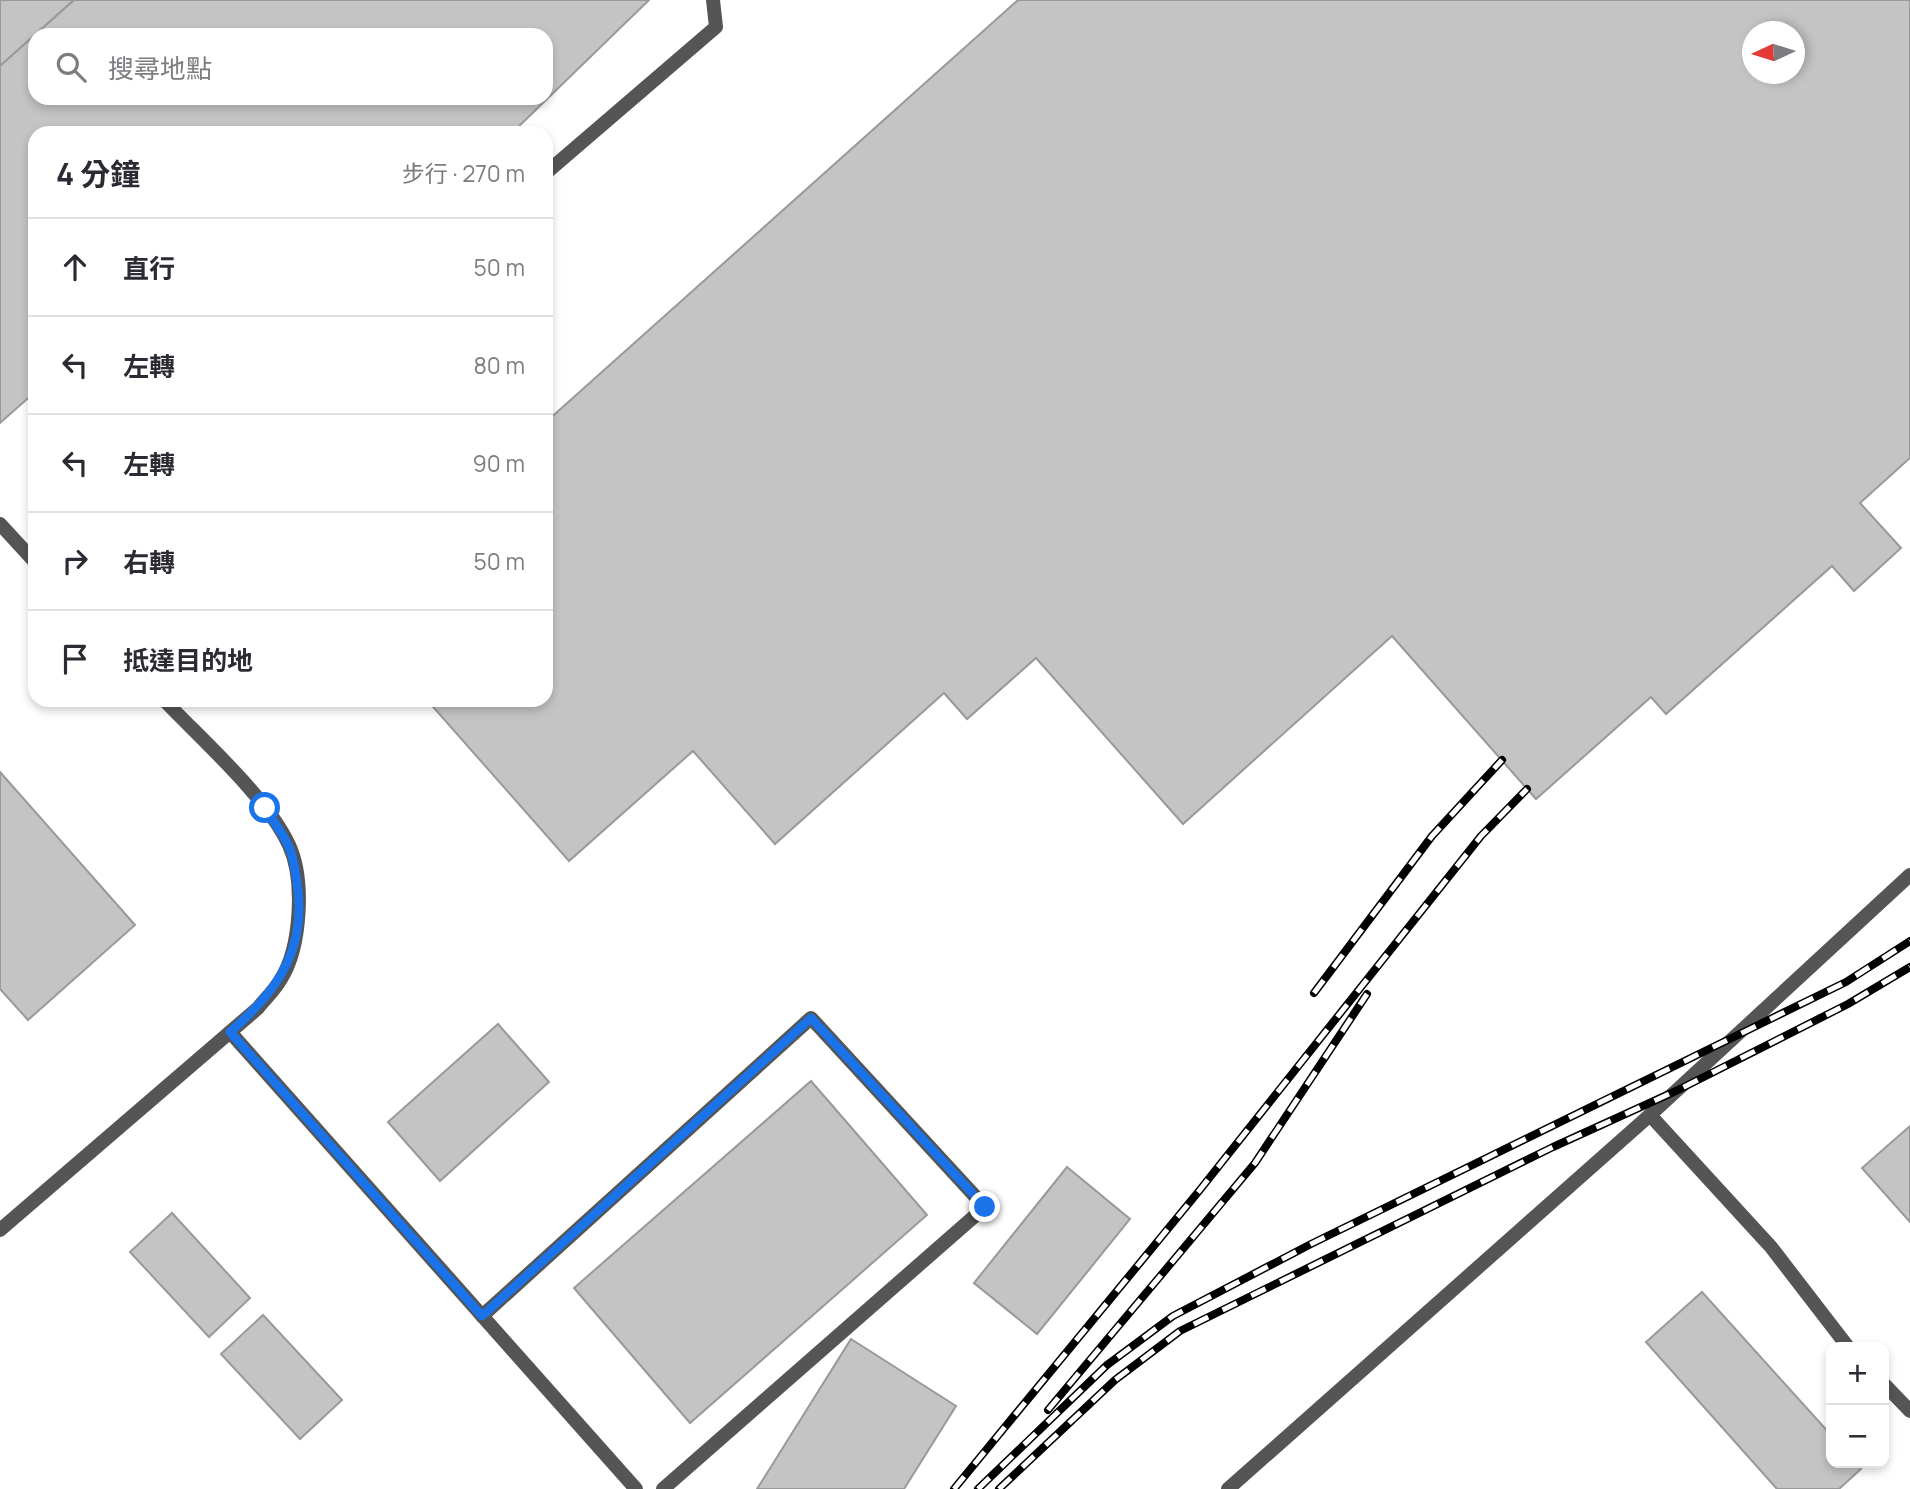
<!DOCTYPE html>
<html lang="zh-TW">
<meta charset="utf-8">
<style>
:root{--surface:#fff;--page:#f2f2f3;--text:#2b2b33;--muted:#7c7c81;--line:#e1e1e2}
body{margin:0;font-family:Manrope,"Noto Sans TC",sans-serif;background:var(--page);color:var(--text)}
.controls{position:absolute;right:21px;bottom:21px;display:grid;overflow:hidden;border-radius:14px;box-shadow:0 4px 10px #0003}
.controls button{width:63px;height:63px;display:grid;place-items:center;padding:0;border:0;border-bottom:2px solid var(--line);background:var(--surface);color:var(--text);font:35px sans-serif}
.compass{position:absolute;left:1742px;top:21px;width:63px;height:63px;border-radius:50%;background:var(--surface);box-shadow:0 4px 10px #0003;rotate:266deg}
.stop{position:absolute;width:21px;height:21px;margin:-16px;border:5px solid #1a73e8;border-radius:50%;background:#fff}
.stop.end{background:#1a73e8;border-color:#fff;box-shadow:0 2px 7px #0008}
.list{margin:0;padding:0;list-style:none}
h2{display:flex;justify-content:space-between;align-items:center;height:91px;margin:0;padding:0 28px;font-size:30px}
h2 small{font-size:23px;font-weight:400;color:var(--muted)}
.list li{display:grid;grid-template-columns:46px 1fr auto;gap:21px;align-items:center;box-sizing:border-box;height:98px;padding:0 28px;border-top:2px solid var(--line)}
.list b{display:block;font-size:26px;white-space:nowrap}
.list em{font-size:23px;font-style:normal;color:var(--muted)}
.icon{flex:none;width:38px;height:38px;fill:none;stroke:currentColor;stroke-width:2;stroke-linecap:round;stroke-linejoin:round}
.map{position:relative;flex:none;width:1910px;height:1489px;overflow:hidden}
.search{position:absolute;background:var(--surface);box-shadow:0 4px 10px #0003;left:28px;top:28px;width:525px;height:77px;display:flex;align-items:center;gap:18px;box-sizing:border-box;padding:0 24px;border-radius:21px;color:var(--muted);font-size:26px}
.panel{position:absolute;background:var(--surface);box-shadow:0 4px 10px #0003;left:28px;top:126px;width:525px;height:581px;border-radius:21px}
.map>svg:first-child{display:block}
.building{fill:#c4c4c4;stroke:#999;stroke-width:2;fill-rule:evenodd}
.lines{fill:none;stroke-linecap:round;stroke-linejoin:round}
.lane{stroke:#555;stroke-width:14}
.rail-casing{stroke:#000;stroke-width:8}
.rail{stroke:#fff;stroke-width:5;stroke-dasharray:16;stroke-linecap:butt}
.route{stroke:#1a73e8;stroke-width:9}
</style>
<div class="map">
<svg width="1910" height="1489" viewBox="0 0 1910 1489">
<rect width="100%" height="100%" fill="#fff"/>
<g class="building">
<path d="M0 0H74L0 66Z"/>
<path d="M74 0H649L512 133H35V392L0 423V66ZM35 35H546V98H35Z"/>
<path d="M1018 0H1910V458L1860 503 1901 548 1854 591 1832 566 1666 714 1651 697 1536 799 1392 636 1183 824 1036 658 967 719 944 693 775 844 693 751 569 861 427 700H546V422ZM1752 32H1794V74H1752Z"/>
<path d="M0 772 135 925 28 1020 0 989Z"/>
<path d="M498 1024 549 1082 440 1181 388 1122Z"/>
<path d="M811 1081 927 1215 690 1423 574 1288Z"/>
<path d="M1910 1126V1222L1862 1168Z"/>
<path d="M1067 1167 1130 1219 1037 1334 974 1283Z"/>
<path d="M172 1213 250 1298 209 1337 130 1252Z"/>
<path d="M1702 1292 1831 1435V1463H1856L1861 1469 1839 1489H1777L1646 1342Z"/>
<path d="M263 1315 342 1400 300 1439 221 1354Z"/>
<path d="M851 1339 956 1406 904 1489H757Z"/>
</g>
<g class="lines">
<g class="lane">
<path d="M546 173 716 27 713 0"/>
<path d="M0 524 35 562"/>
<path d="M230 1032 636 1489"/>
<path d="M1650 1115 1771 1247 1848 1347"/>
<path d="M0 1230 258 1008C265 999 275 990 281 979 301 947 305 880 289 845 266 796 202 740 164 700"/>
<path d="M482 1316 811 1018 985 1207 663 1489"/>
<path d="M1884 1384 1910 1411"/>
<path d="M1228 1489 1650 1115 1910 875"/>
</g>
<g class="rail-casing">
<g id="rail">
<path d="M1314 993 1432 836 1502 760"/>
<path d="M1048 1410 1255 1163 1367 994"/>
<path d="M954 1489 1199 1191 1481 836 1527 789"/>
<path d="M978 1489 1107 1365 1173 1316 1311 1244 1846 982 1910 941"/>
<path d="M999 1489 1115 1380 1180 1331 1553 1147 1678 1090 1848 1004 1910 967"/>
</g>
</g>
<use href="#rail" class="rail"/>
</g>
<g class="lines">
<path class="route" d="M265 808C272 820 282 832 288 845 293 854 294 866 296 876 309 946 280 989 230 1032L482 1316 811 1018 985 1207"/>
</g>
</svg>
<div class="controls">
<button>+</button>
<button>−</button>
</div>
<svg class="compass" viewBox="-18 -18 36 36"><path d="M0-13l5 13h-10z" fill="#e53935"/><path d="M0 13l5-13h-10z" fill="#7c7c81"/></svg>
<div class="stop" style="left:265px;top:808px"></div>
<div class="stop end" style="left:985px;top:1207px"></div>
<div class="search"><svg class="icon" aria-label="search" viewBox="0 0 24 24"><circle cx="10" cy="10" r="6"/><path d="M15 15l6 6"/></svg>搜尋地點</div>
<section class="panel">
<h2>4 分鐘<small>步行 · 270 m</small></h2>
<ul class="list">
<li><svg class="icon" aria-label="ahead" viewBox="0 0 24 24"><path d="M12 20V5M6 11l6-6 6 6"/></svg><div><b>直行</b></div><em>50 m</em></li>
<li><svg class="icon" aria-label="left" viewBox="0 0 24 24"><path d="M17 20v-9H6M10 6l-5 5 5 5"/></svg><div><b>左轉</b></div><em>80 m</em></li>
<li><svg class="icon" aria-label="left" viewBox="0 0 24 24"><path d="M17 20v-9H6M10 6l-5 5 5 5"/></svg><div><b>左轉</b></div><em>90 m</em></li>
<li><svg class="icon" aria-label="right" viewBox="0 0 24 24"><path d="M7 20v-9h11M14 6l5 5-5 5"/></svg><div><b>右轉</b></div><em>50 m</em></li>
<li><svg class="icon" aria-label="arrive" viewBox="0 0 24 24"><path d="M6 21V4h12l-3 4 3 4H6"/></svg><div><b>抵達目的地</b></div></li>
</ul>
</section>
</div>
